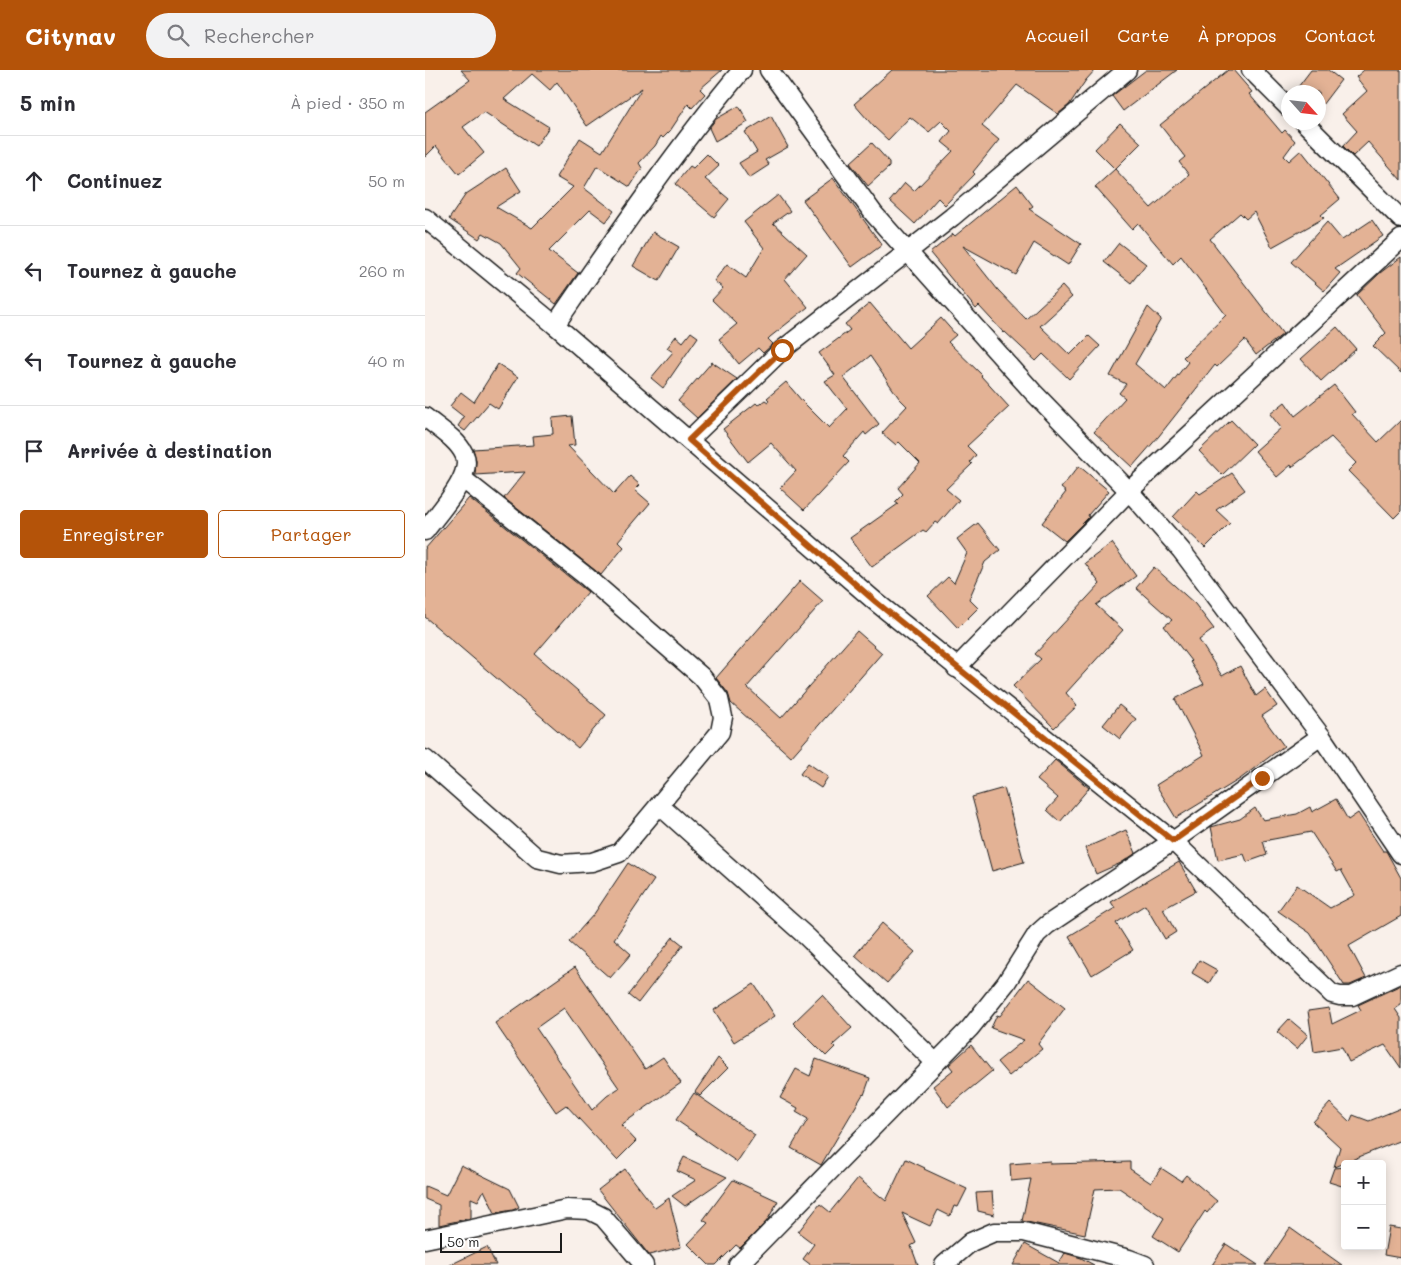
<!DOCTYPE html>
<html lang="fr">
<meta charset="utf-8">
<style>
:root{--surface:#fff;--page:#f2f2f3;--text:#2b2b33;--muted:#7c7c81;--line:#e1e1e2;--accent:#b45309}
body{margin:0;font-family:Mali,sans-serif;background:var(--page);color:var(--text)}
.controls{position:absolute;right:15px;bottom:15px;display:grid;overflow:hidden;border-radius:5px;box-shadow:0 2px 12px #0003}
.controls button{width:45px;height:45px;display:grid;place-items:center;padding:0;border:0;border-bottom:1px solid var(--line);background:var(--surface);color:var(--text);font:25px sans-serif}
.compass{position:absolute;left:856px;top:15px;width:45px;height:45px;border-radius:50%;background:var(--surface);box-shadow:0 2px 12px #0003;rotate:117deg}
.scale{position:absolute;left:15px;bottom:12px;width:122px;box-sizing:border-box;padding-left:5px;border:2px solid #1c1c1c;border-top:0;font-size:14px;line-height:18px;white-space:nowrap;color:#1c1c1c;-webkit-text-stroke:4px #fff;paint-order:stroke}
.stop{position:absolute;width:15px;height:15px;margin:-11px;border:4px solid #b45309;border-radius:50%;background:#fff}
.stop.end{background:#b45309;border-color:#fff;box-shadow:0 1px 5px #0008}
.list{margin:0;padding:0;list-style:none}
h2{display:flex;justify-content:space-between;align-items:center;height:65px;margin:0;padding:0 20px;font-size:21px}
h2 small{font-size:16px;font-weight:400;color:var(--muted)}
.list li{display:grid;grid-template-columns:32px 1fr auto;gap:15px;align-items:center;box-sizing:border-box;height:90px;padding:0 20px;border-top:1px solid var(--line)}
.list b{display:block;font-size:19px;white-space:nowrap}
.list em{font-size:16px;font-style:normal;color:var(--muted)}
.actions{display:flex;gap:10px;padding:15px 20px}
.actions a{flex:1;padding:11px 0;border:1px solid var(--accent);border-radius:5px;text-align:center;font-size:18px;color:var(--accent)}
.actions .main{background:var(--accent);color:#fff}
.icon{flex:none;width:28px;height:28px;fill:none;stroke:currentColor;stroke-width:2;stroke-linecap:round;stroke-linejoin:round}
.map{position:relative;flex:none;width:976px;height:1195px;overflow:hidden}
header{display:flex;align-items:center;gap:30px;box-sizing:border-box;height:70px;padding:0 25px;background:var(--accent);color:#fff}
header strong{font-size:24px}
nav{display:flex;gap:28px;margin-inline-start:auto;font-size:18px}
.search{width:350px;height:45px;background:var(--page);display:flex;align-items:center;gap:12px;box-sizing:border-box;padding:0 18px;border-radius:28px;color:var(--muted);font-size:19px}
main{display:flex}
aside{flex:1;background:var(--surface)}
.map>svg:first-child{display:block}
.building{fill:#e3b295;stroke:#1c1c1c;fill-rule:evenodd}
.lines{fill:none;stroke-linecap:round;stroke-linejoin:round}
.minor-casing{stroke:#1c1c1c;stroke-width:21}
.minor{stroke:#fff;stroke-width:18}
.route{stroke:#b45309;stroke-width:6}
</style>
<header>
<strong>Citynav</strong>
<div class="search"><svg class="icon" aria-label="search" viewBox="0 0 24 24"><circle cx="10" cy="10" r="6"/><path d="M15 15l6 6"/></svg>Rechercher</div>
<nav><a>Accueil</a><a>Carte</a><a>À propos</a><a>Contact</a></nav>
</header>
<main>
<aside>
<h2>5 min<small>À pied · 350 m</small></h2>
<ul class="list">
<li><svg class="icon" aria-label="ahead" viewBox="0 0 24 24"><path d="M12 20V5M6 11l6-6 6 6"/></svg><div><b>Continuez</b></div><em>50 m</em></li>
<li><svg class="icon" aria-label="left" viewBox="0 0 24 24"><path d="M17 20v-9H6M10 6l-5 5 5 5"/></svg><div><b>Tournez à gauche</b></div><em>260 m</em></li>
<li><svg class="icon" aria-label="left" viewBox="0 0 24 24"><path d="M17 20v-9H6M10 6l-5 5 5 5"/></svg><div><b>Tournez à gauche</b></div><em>40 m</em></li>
<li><svg class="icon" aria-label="arrive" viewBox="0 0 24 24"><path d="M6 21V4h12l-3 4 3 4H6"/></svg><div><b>Arrivée à destination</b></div></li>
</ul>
<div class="actions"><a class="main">Enregistrer</a><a>Partager</a></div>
</aside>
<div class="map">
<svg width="976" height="1195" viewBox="0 0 976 1195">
<rect width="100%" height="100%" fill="#f9f0ea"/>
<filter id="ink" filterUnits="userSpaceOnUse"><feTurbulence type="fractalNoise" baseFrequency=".02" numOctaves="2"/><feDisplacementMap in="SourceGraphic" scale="10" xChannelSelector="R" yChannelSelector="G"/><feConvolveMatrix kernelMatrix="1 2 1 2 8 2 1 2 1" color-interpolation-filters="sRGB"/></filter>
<g filter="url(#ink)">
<g class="building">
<path d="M36 0H297L275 19 280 24 267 38 263 34 245 61 238 68 236 66 230 76 214 93 217 98 205 117 172 96 159 118 189 141 181 152 165 140 124 181 153 203 131 234 92 203 96 198 76 173 58 163 54 169 24 149 41 124 81 98 96 121 71 137 107 158 148 117 131 107 155 68 177 82 217 18 162 56 132 12 125 20 107 4 79 29 124 57 111 76 59 42 38 57 59 83 34 104 11 76 0 87V42L45 10Z"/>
<path d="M467 0H670L661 10 644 35 633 44 592 15 557 56 574 70 548 102 550 104 520 135 513 128 490 154 465 131 480 113 489 121 528 81 517 72 526 61 516 51 504 62 485 47 463 70 449 57 429 34Z"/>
<path d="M721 0H752L698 41 687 26Z"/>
<path d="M803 0H808L827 22 824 24 857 63 860 60 870 71 859 86 864 91 876 80 915 129 896 145 899 148 847 177 829 142 821 149 815 143 785 169 858 264 831 285 820 270 792 297 790 295 734 366 707 397 669 362 700 328 694 323 701 314 685 306 723 237 736 249 710 294 741 320 763 292 758 287 801 245 756 186 748 194 713 153 707 159 670 117 690 99 726 138 764 105 754 92 760 87 735 55Z"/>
<path d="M886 0H903L916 10 894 39V22H880L873 17Z"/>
<path d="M939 0H976V110L943 72 928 86 918 76 932 61 917 44 942 21 931 7Z"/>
<path d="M314 36 323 52 290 71 284 58 291 49Z"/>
<path d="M346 46 363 77 340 90 344 95 324 108 314 93 332 82 320 62Z"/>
<path d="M695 53 716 73 690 99 670 79Z"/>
<path d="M447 73 464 92V97L443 116 425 93Z"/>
<path d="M282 84 294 96 280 109 304 129 289 147 250 114 265 96 268 98Z"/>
<path d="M408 108 457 175 427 197 378 130Z"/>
<path d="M592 115 608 136 604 139 656 174 643 195 609 173 591 205 538 176 573 220 601 249 637 216 647 227 615 256 645 285 664 266 675 276 644 309 618 284 611 291 580 262 579 263 554 236 551 239 505 183 528 164 530 166Z"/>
<path d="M353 125 365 141 348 153 382 184 360 209 383 237 345 267 343 269 348 274 338 283 333 278 314 294 294 269 312 254 287 230 298 218 289 211 302 194 321 208 339 178 319 152Z"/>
<path d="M947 150 958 166 910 199 915 203 899 221 866 192 902 152 917 170Z"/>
<path d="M228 162 254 177 234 211 208 196Z"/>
<path d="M694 173 721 194 706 213 679 192Z"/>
<path d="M976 187V303L948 276 961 263 932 225 955 203Z"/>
<path d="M445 233 483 278 516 248 531 265 523 272 557 305 556 306 584 337 542 376 551 385 545 392 547 394 521 419 534 430 513 454 510 452 501 462 498 460 447 497 425 468 473 434 470 432 478 424 473 418 495 393 474 372 471 375 457 363 482 336 474 328 445 286 418 307 454 354 441 365 439 362 418 386 424 392 379 440 355 418 371 401 346 373 323 392 298 359 331 333 333 335 340 330 343 332 344 330 342 328 361 312 377 331 404 358 422 339 400 311 410 305 394 283 425 260 420 254Z"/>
<path d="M912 257 931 279 896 311 876 289Z"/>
<path d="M266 262 273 267 238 318 226 308 248 282 242 278 251 266 258 272Z"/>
<path d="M287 292 312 309 272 348 253 331Z"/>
<path d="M73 294 93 307 73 339 64 333 40 361 33 356 39 347 25 336 36 322 49 332Z"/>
<path d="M909 315 930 342 927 344 953 372 976 350V441L969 448 923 401 931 393 906 367 867 397 866 395 852 407 830 381 856 358 845 344 860 332 870 346Z"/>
<path d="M147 346 150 375 143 376 189 424 205 406 215 415 210 420 225 433 193 471 199 477 176 505 79 428 100 402 50 405 51 391 48 379 109 375 108 366 128 364 127 348Z"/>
<path d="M806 350 829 374 797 405 774 381Z"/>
<path d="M654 396 684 421 663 445 664 447 640 471 617 453 641 422 636 418Z"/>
<path d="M807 403 820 420 791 440 805 453 780 478 748 447 772 421 775 424Z"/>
<path d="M44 428 163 522 110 584 181 645 153 678 0 547V479Z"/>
<path d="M553 453 575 480 560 492 544 529 553 538 533 558 503 526 523 507 529 513 542 483 532 469Z"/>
<path d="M687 473 711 506 671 535 698 560 641 623 652 636 629 658 588 616 616 589 610 584 675 514 660 493Z"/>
<path d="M729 497 770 534 789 559 774 570 797 606 815 596 831 626 840 619 852 636 837 646 859 676 815 709 751 748 731 715 779 685 750 629 779 614 765 592 766 591 739 556 747 550 711 518Z"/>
<path d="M375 511 398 531 322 617 356 648 432 561 457 583 366 687 306 633 303 623 291 608Z"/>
<path d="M694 635 711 649 695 669 678 655Z"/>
<path d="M630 690 664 718 635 752 622 740 633 728 612 710Z"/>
<path d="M383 693 403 707 396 718 375 704Z"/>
<path d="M579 718 599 792 567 801 547 727Z"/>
<path d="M911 729 923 750 933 743 958 781H961L976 808V846L924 876 941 908 925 915H919L885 863 853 841 872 815 905 838 930 825 916 800 912 802 886 762 838 771 842 785 822 792 819 784 793 790 786 757 815 749 830 738 838 750 872 744 885 737 887 742Z"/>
<path d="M701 760 711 783 696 793 671 804 660 778Z"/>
<path d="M754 792 771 821 738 839 751 862 740 869 720 835 691 853 708 880 667 905 644 866 690 838 686 832Z"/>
<path d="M203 793 229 810 189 869 206 884 185 908 144 872 169 844Z"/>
<path d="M457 853 490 882 462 913 430 885Z"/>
<path d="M248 867 258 875 213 933 203 925Z"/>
<path d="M774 890 792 900 784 913 767 903Z"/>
<path d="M150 897 220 999 238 987 256 1013 196 1055 211 1071 192 1090 141 1035 131 1042 70 953ZM139 938 194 1018 182 1026 167 1040 111 958Z"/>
<path d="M603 909 640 938 613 974 617 979 584 1006 572 992 599 970 566 958 572 945 575 946Z"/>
<path d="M329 914 350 946 309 972 289 940Z"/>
<path d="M976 915V935L970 939 976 948V998L960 975 924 992 917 977 889 982 883 941 904 938 907 954 936 940 933 935Z"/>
<path d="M397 925 427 958 408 975 410 977 401 986 368 953Z"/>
<path d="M864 949 883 965 872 979 852 962Z"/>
<path d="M546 975 567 1001 523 1037 508 1016 528 1000 524 995Z"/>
<path d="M293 988 303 998 275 1026 270 1022Z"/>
<path d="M391 989 445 1008 439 1025 438 1024 396 1095 366 1078 383 1049 371 1042 373 1038 355 1028 371 999 385 1006Z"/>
<path d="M269 1023 330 1065 312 1092 251 1050Z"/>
<path d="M905 1033 925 1052 928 1045 944 1051 976 1038V1070L909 1097 915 1077 888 1052Z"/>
<path d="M259 1087 302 1107 260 1136 247 1126 271 1110 252 1101Z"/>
<path d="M481 1089 500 1098 499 1099 542 1119 533 1137 529 1136 525 1146 513 1140 505 1156 477 1143 491 1173 486 1176 493 1195H386L378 1189 389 1174 373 1162 395 1134 405 1142 433 1108 461 1131Z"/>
<path d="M625 1091V1094L705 1092V1099L726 1113 736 1098 756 1111 761 1105 792 1131 782 1143 780 1141 753 1182 728 1166 739 1148 694 1118 670 1119 660 1164 597 1151 606 1109 586 1111 585 1094Z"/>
<path d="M36 1095 85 1119 94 1137 88 1140 70 1143 59 1120 53 1131 46 1128V1148L14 1155V1135L0 1129V1116L21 1125Z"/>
<path d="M920 1097V1117L904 1112 909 1098Z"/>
<path d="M200 1099 230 1138 244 1128 256 1177 224 1185 173 1120Z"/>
<path d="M308 1110 353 1131 342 1151 315 1178 311 1175 291 1195H284L263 1174 283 1153 278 1150Z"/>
<path d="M567 1122 569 1145 553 1141 551 1123Z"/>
<path d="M964 1157 976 1159V1188L959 1185Z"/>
<path d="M865 1158 917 1195H840Z"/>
<path d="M600 1174 634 1193 640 1183 656 1188 669 1195H588Z"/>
<path d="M801 1174 833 1195H787Z"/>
<path d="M62 1177 71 1195H25Z"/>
</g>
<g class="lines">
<g class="minor-casing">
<g id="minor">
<path d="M344 0 449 144 608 322 704 421 756 480 896 666 976 784"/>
<path d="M826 0 864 38"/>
<path d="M879 52 976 149"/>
<path d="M0 148 130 255 451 532 748 771 907 924 915 926H927L976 903"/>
<path d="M130 255C190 168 249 81 317 0"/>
<path d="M0 347C13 358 32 369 39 384 50 405 12 444 0 461"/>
<path d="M264 370 357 280 527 147 702 0"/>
<path d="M531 598 704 421 976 169"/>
<path d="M0 689 112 788 136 794 167 792 194 783 295 662 298 647 294 629 277 607 162 507 38 409"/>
<path d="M234 735 382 867 511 993"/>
<path d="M0 1169 142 1139 164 1140 178 1147 219 1195"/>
<path d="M313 1195 545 958 581 913 612 864 622 855 748 771 896 666"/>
<path d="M519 1195 546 1172 569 1162H599L704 1189 720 1195"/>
</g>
</g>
<use href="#minor" class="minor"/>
</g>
</g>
<g class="lines" filter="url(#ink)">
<path class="route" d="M357 280 264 370 451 532 748 771 837 708"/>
</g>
</svg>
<div class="controls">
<button>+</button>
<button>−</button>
</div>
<svg class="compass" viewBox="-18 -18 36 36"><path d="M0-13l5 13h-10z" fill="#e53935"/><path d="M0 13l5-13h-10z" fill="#7c7c81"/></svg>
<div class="scale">50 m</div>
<div class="stop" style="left:357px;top:280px"></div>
<div class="stop end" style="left:837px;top:708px"></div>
</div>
</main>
